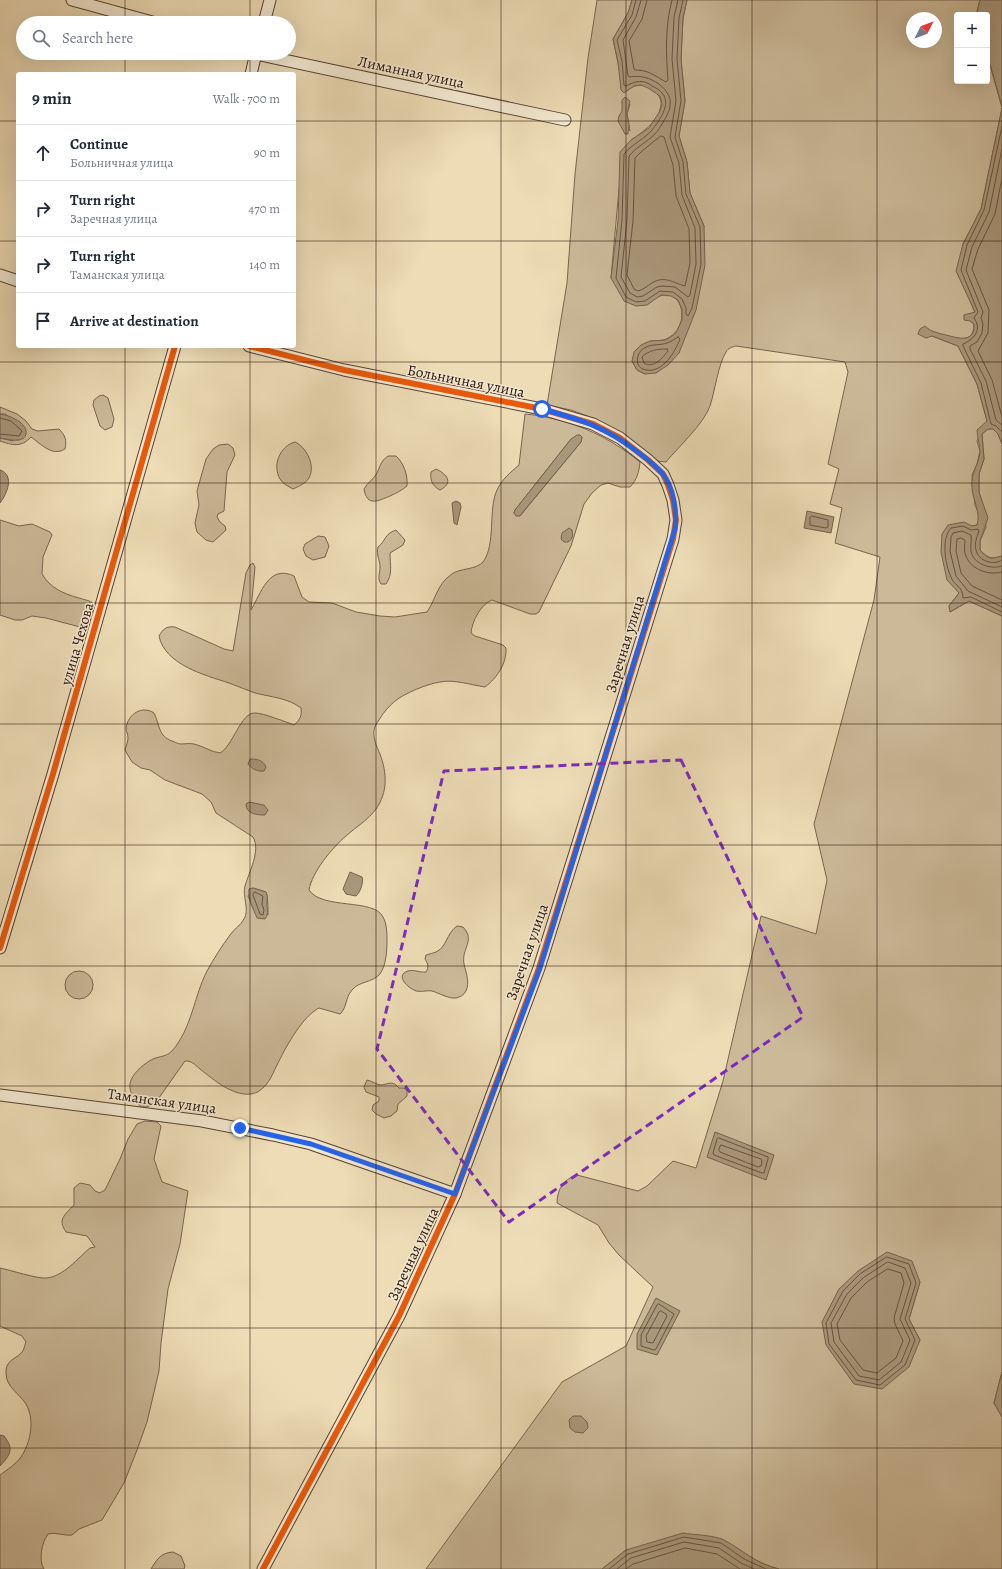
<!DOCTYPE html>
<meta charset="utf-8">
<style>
:root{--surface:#fff;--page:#f2f2f3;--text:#1f2937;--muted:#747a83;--line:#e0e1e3}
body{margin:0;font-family:Alegreya,serif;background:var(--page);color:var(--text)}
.controls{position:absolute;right:12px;top:12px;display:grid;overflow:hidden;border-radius:4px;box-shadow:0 4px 16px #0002}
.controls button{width:36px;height:36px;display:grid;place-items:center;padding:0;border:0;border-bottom:1px solid var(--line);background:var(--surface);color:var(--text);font:20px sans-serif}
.compass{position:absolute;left:906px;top:12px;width:36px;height:36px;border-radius:50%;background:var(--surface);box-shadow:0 4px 16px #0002;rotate:48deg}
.stop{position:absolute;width:12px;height:12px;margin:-9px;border:3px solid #2563eb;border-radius:50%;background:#fff}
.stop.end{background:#2563eb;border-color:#fff;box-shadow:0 1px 4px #0008}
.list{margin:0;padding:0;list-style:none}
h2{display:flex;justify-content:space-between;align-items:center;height:52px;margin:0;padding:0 16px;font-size:17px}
h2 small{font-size:13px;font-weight:400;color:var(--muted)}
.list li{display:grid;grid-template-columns:26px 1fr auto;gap:12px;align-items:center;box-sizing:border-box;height:56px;padding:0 16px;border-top:1px solid var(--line)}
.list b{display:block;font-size:15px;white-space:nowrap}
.list p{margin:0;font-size:13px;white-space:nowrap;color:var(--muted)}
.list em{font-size:13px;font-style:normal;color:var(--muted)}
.icon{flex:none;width:22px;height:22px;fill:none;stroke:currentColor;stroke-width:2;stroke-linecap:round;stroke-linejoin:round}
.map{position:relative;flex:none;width:1002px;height:1569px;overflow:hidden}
.search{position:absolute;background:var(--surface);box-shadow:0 4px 16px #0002;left:16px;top:16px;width:280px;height:44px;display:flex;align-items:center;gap:10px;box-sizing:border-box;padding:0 14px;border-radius:22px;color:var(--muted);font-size:15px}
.panel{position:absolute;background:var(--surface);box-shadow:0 4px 16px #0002;left:16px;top:72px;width:280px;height:276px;border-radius:4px}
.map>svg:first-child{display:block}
.green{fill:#cbb998;stroke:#78644f;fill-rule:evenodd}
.water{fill:#a9977a;stroke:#75614c}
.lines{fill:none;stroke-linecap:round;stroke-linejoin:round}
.shore{stroke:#685440;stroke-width:1}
.minor-casing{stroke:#584332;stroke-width:13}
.minor{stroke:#f3e8d0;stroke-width:11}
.cycleway-casing{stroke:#f3e8d0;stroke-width:8}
.cycleway{stroke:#e8590c;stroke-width:6}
.route{stroke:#2563eb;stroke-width:5}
.marked{fill:none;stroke:#7b2cbf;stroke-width:3;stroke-dasharray:8 5;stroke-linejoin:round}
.grid{fill:none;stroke:#261006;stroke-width:1;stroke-opacity:0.55}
.labels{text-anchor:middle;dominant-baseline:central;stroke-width:3;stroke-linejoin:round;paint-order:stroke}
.street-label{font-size:15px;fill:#261006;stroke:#f3e8d0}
</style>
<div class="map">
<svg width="1002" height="1569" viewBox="0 0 1002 1569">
<rect width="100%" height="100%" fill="#eddcb6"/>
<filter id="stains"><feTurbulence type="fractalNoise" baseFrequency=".005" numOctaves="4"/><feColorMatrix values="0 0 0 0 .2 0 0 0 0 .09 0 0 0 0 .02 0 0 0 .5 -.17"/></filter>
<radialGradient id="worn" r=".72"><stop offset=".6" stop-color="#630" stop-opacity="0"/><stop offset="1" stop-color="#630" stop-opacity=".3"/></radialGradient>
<g class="green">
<path d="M597 0H632L628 13 613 39 624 92C627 90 631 87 635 86 645 82 663 94 661 105 659 121 643 132 631 140L619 189 611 278 654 299C683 281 693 328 666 339 662 341 655 341 650 341L632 361 637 370 645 374 679 353 704 226 690 193 687 162 679 136 685 101 681 59 683 18 687 0H980L977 12 978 15H957V81H987V54L1002 108 981 209 963 244 971 303 975 313 970 321 974 324C975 350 943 335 929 331L932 336 958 346 977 384 987 421 977 441 980 451 977 464 972 475 975 505 980 517 977 525 972 526 959 593 949 606 950 612 969 601 1002 616V1372L994 1403 1002 1417V1569H779C758 1564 740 1551 722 1539L626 1550 602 1569H426L562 1382 626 1346 653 1287 619 1255 609 1243 598 1225 557 1203C557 1189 564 1179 577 1175L638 1191 647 1186 673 1161 696 1168 723 1081 761 916 816 934 827 880 814 824 874 600 880 557 835 543 842 508 830 504 839 469 828 464 848 372 845 362 736 346C732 347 728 348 726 352 718 365 715 391 710 406 703 425 679 446 666 462L657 461 590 417 571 410 547 405 567 283 575 174 588 58ZM912 18H936V42H912ZM630 104 627 114 630 131 619 116ZM858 1271 920 1282 909 1319 920 1340Z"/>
<path d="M103 395 108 398 114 419 112 427 105 430 100 426 93 405 94 400 99 396Z"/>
<path d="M0 407 17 414 26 421 32 429 38 431 59 429C65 435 67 440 65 449 52 457 41 444 31 437 21 448 12 445 0 441V438L13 441 6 414H0Z"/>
<path d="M525 414C568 418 607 435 640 462 639 472 637 480 630 487H620L608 483 601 485 592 493 584 504 571 546 539 612 536 614H530L492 600C481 604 472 621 471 633L475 636 503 645 506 648C507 663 497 678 485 687 471 685 454 679 440 682 427 684 405 693 395 701 389 706 383 713 379 720 377 723 374 727 374 731 373 739 377 747 380 754 387 773 388 792 376 809 368 820 356 827 346 836 332 848 312 872 309 890 322 910 374 898 383 917 387 924 387 934 387 941 387 952 386 965 380 974 372 983 359 981 352 990 345 998 347 1008 340 1014L319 1008C303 1016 287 1045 279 1061 273 1072 270 1084 259 1091 257 1093 254 1093 251 1094 232 1096 214 1080 200 1069 194 1064 192 1061 185 1061L156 1102 147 1107H141C134 1099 127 1090 131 1080 135 1071 145 1063 153 1059 160 1056 166 1057 172 1051 192 1028 194 996 207 971 214 958 222 946 230 935 234 929 241 925 244 919 250 910 242 896 245 886 249 872 261 851 253 837L216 813 211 802 202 794 165 780 150 770 141 768 132 762 125 750C126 746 128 742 128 738 128 734 126 731 126 728 128 714 142 705 154 713 160 725 158 736 172 741 175 742 178 744 181 744 185 744 189 743 194 744 203 746 211 752 220 753 233 746 241 712 255 713 263 713 286 722 294 725 300 720 302 716 301 708 288 698 271 697 255 693 246 690 238 686 229 683 205 675 165 665 159 636 163 629 166 626 175 627L224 649 233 651 246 573 250 565 253 563 255 567 251 610C261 593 269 564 294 576L302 597 309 602 332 603 356 612 380 616 395 617 427 612C436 599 437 584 452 574 460 568 476 570 483 562 496 545 488 509 497 490 502 479 511 472 519 465ZM582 437 581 442 520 516 514 513 515 510 571 439ZM253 888 266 892C268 896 268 910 268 915L254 910 248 896Z"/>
<path d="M988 429H993L998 434 1002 444V556C991 559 989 559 980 550V541L986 527 982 502 979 492V474L984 459 982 434Z"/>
<path d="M295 442C306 447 316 465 309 478 305 484 299 486 293 489 288 486 283 484 280 479 272 465 280 446 295 442Z"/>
<path d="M228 444 233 448 235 455 227 472 224 511 218 514 217 517 220 522 225 526 226 530 213 542 206 540 197 532 195 523 199 505 197 491 206 459 213 449 219 445Z"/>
<path d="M388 456H396C404 463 408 476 407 486 401 491 396 493 390 496 378 501 367 507 364 489 367 483 374 479 377 473 381 465 380 462 388 456Z"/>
<path d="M436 469C447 474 454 483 440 490 432 486 430 480 431 472Z"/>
<path d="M0 520 19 526 32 524 50 532 52 535 43 557 42 574C50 588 64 594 79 598 84 600 90 600 94 604L89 626 84 628 46 618 32 616 22 620H15L0 615Z"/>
<path d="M396 530 405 540 403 545 390 553C390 565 393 574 386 584H381C377 578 380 574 380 567 380 560 376 555 378 547 386 541 384 534 396 530Z"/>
<path d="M318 536 325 537 329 546 325 557 313 560 306 556 303 549 305 544Z"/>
<path d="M457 926 463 927C476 941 461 948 464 964 466 973 470 982 466 991 464 995 460 997 456 998 449 999 439 993 432 991 426 990 419 993 414 990 407 987 395 975 408 971 414 969 420 973 426 972 429 967 428 964 425 959L426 955C430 954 433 953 436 952 447 947 446 934 457 926Z"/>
<circle cx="79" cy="985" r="14"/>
<path d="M367 1080C372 1081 377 1085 381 1085 389 1084 392 1080 399 1088H404L407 1091V1096L398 1104 397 1111 391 1116 384 1118 376 1114 372 1110 373 1105 379 1101V1097L366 1092 364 1087Z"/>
<path d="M145 1121 157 1122 161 1126 154 1159 162 1182 188 1191 180 1244 168 1289 161 1343 159 1371 147 1422 137 1450 124 1483 102 1520 79 1529 72 1535C63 1536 57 1532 48 1534 42 1542 38 1560 44 1569H0V1475C7 1470 16 1464 21 1457 31 1442 35 1420 26 1404 19 1393 7 1388 6 1374 5 1359 16 1360 23 1351 24 1349 25 1344 26 1342L22 1336 0 1326V1268C10 1270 38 1279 46 1278 63 1277 78 1258 90 1248L95 1247 87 1236 66 1232C57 1219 65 1215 74 1205V1188L80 1183 90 1185 95 1191 100 1193 105 1190 120 1159 128 1139 137 1124Z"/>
<path d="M173 1552 181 1556 185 1566 184 1569H151C158 1558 161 1553 173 1552Z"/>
</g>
<g class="water">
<path d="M632 0H687L683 18 681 59 685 101 679 136 687 162 690 193 704 226 705 265 696 310 679 353 668 365 656 373 645 374 637 370 632 361 634 352 641 345 650 341 666 340 676 333 682 320V309L678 300 671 296 661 295 647 305 636 306 624 301 611 278 618 220 620 152 631 140 649 128 660 111 662 104 660 96 648 88 641 85 634 86 624 93 621 90 618 62 613 39 628 13Z"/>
<path d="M980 0H1002V106L987 54V15H978L977 12Z"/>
<path d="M625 97 630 101 627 114 629 125 628 134H625L618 121 619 116 622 111V100Z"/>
<path d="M1002 108V444L998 434 993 429H988L982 434 984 459 979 474V492L988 518 980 541V550C989 560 991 559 1002 556V616L969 601 950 612 949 606 959 593 947 580 941 552 942 534 948 525 964 522 972 526 977 525C981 512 973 501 972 488 970 473 979 465 980 452 980 445 977 437 977 430L987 421 977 384 958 346 932 336 926 338 918 334 920 329 925 326C931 332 938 333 946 335 958 338 975 344 974 324L970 321 964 320V315L975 312 956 271 963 244 981 209Z"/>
<path d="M0 414C9 415 28 423 26 434 25 438 23 439 19 440 13 441 6 439 0 438Z"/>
<path d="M577 435H580L582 437 581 442 523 512 520 516H516L514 513 515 510 571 439Z"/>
<path d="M0 470C15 475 7 494 0 503Z"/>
<path d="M456 501 460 503 461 507 457 525 454 523 452 503Z"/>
<path d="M807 511 834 517 831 533 804 528Z"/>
<path d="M569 528 572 530C573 535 573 539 568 542H564L561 539 562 533Z"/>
<path d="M250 759C257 759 263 760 266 767L264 771C258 772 252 769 248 764Z"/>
<path d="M249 802 264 805 268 810 265 815C257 815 246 814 246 804Z"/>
<path d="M350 872 362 877C364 882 360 893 356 896L346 894 343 889Z"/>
<path d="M253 888 266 892C268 897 267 898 267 902 266 909 270 912 265 919L257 918C253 908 248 900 249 889Z"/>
<path d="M715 1132 774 1155 766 1180 707 1157Z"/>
<path d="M887 1252 912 1261 920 1282 909 1319 920 1340 909 1367 882 1389 854 1384 826 1345 822 1322 839 1289 858 1271Z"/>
<path d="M656 1298 680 1311 657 1355 637 1349V1334Z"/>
<path d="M1002 1372V1417L994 1403Z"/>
<path d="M573 1416H581L587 1422 588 1428 583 1433 575 1432 570 1428 569 1420Z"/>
<path d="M0 1435 4 1436C14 1449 11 1454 0 1466Z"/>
<path d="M683 1533C694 1535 714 1535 724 1540 743 1550 756 1564 779 1569H602L626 1550Z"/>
</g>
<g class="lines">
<g class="shore">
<path d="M636 0 632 15 617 40 622 61 624 85 626 86C635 81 644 79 652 86 656 88 660 90 662 93 672 104 659 121 652 130 646 138 632 144 624 154L622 220 616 278 626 297 636 302 645 301 660 291 673 292 682 299 686 308V314L688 316 692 308 701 264 700 227 686 194 683 162 675 137 681 101 677 59 679 18 683 0"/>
<path d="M641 0 636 17 623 40 628 76 630 77C641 75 650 78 659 84 675 97 672 108 662 124 660 127 658 131 655 134 647 142 636 147 629 156L627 220 621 277 630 293 637 297 643 296 657 287 662 286 675 287 688 297 690 295 696 264 695 228 682 195 679 163 670 137 676 101 672 59 674 17 678 0"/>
<path d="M647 0 642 19 629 41 634 69 635 70C649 70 655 76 666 82L668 80C666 53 665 26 672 0"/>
<path d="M1002 126 984 210 967 245 961 270 978 312 974 318C982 329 975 339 963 344V346L981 383 991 424 996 426 1002 432"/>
<path d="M661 136 664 137 673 165 676 196 689 229 690 263 685 286C673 283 665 275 652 283 647 286 643 290 638 291L634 289 627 275 633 221 635 158 641 152Z"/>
<path d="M1002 149 989 212 972 247 966 270 983 312 981 318 983 324 982 333 977 342 970 346V349L986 381 996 420 1002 425"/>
<path d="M1002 178 995 214 978 249 972 269 989 310 988 333 978 351 992 380 1002 417"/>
<path d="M678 337 680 339C675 352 663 373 646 370 634 368 636 354 643 349 651 343 659 346 667 343 671 342 674 339 678 337Z"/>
<path d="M667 349 668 351C663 358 653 369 644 363L642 357C649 350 657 349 667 349Z"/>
<path d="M0 418 11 421 22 431 19 436 0 434"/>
<path d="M812 516 828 520V527L826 528 810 525V518Z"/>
<path d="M1002 560C994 566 978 561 976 550 974 544 977 537 979 531L978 529 971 530 963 526 951 528C941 539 945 564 951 577 954 586 963 586 963 598L971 597 1002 612"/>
<path d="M1002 566C991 570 973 564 971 551 970 546 972 540 971 535L962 531 953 533 951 537 950 551 956 576 968 591 1002 607"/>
<path d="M1002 572C988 576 969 569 965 553 964 549 965 544 965 540L961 538 957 539 956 551 961 573 972 586 1002 600"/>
<path d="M255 892 263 896 262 904 264 910 263 915 260 914 253 895Z"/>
<path d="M719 1138 768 1157V1159L764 1173H762L714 1155 713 1153 717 1139Z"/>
<path d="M721 1145 761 1159 762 1161 761 1166 758 1167 720 1152 719 1150Z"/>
<path d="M887 1257 909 1264 916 1283 905 1319 915 1340 905 1365 880 1385 856 1380 829 1344 826 1323 843 1291 860 1274Z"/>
<path d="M888 1262 905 1268 911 1283 900 1319 910 1340 901 1362 879 1380 859 1376 834 1342 831 1323 847 1294 863 1278Z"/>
<path d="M888 1269 901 1273 904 1283 894 1318 895 1324 903 1341 896 1358 877 1373 863 1370 840 1340 837 1324 851 1298 867 1282Z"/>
<path d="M659 1304 674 1314 656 1349 654 1350 641 1346V1335L657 1305Z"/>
<path d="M661 1311 666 1314 667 1316 653 1343 647 1342 646 1336 659 1312Z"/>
<path d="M609 1569 628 1554 684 1537 721 1543 744 1559 766 1569"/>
<path d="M617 1569 631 1558 684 1542 719 1548 741 1563 754 1569"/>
<path d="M626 1569 633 1564 685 1548 717 1554 740 1569"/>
</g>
<g class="minor-casing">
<g id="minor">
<path d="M72 0 156 23"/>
<path d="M264 23 270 0"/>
<path d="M251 53 565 120"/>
<path d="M251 74 256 53"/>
<path d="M0 275 18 281"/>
<path d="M249 346 344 370 542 409 593 424 620 438 648 460 663 474 668 485 673 500 676 520 673 539 539 968 455 1194 399 1316 263 1569"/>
<path d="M0 948 53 774 175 346"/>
<path d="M0 1095 202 1121 273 1135 311 1144 455 1194"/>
</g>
</g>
<use href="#minor" class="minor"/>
<g class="cycleway-casing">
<g id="cycleway">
<path d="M249 346 344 370 542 409 593 424 620 438 648 460 663 474 668 485 673 500 676 520 673 539 539 968 455 1194 399 1316 263 1569"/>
<path d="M0 948 53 774 175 346"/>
</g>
</g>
<use href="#cycleway" class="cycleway"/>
</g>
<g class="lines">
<path class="route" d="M240 1128 311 1144 455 1194 540 968 675 529C677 512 674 487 662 473 656 466 647 459 639 453 606 427 582 420 542 409"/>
</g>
<path class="marked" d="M681 760 803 1017 509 1222 377 1049 444 771Z"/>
<path class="grid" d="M125 0V23M250 0V23M376 0V1569M501 0V1569M626 0V1569M752 0V1569M877 0V1569M125 53V74M250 53V74M0 121H18M294 121H1002M0 241H18M294 241H1002M125 346V1569M250 346V1569M0 362H1002M0 483H1002M0 603H1002M0 724H1002M0 845H1002M0 966H1002M0 1086H1002M0 1207H1002M0 1328H1002M0 1448H1002"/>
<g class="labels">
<g class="street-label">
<text transform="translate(411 72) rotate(12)">Лиманная улица</text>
<text transform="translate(466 381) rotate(11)">Больничная улица</text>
<text transform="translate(77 644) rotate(-74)">улица Чехова</text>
<text transform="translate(625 644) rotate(-73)">Заречная улица</text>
<text transform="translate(527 952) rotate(-71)">Заречная улица</text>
<text transform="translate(162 1101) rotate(8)">Таманская улица</text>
<text transform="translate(413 1254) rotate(-65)">Заречная улица</text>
</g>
</g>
<rect width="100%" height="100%" filter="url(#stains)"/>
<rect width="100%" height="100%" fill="url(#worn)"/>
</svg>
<div class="controls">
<button>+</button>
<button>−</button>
</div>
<svg class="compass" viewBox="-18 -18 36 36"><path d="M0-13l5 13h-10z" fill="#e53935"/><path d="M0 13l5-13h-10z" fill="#747a83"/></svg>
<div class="stop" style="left:542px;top:409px"></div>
<div class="stop end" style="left:240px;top:1128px"></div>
<div class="search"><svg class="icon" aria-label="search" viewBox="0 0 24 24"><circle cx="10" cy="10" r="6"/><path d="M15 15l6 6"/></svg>Search here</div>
<section class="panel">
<h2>9 min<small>Walk · 700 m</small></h2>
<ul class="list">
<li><svg class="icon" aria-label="ahead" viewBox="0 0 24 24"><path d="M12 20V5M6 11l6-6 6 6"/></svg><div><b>Continue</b><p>Больничная улица</p></div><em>90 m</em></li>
<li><svg class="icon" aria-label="right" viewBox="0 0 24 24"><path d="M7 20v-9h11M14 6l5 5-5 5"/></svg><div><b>Turn right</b><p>Заречная улица</p></div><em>470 m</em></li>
<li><svg class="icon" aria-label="right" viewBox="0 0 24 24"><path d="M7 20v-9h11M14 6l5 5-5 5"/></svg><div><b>Turn right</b><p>Таманская улица</p></div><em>140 m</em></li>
<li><svg class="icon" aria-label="arrive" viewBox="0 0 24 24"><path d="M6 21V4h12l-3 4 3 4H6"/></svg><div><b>Arrive at destination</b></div></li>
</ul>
</section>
</div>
